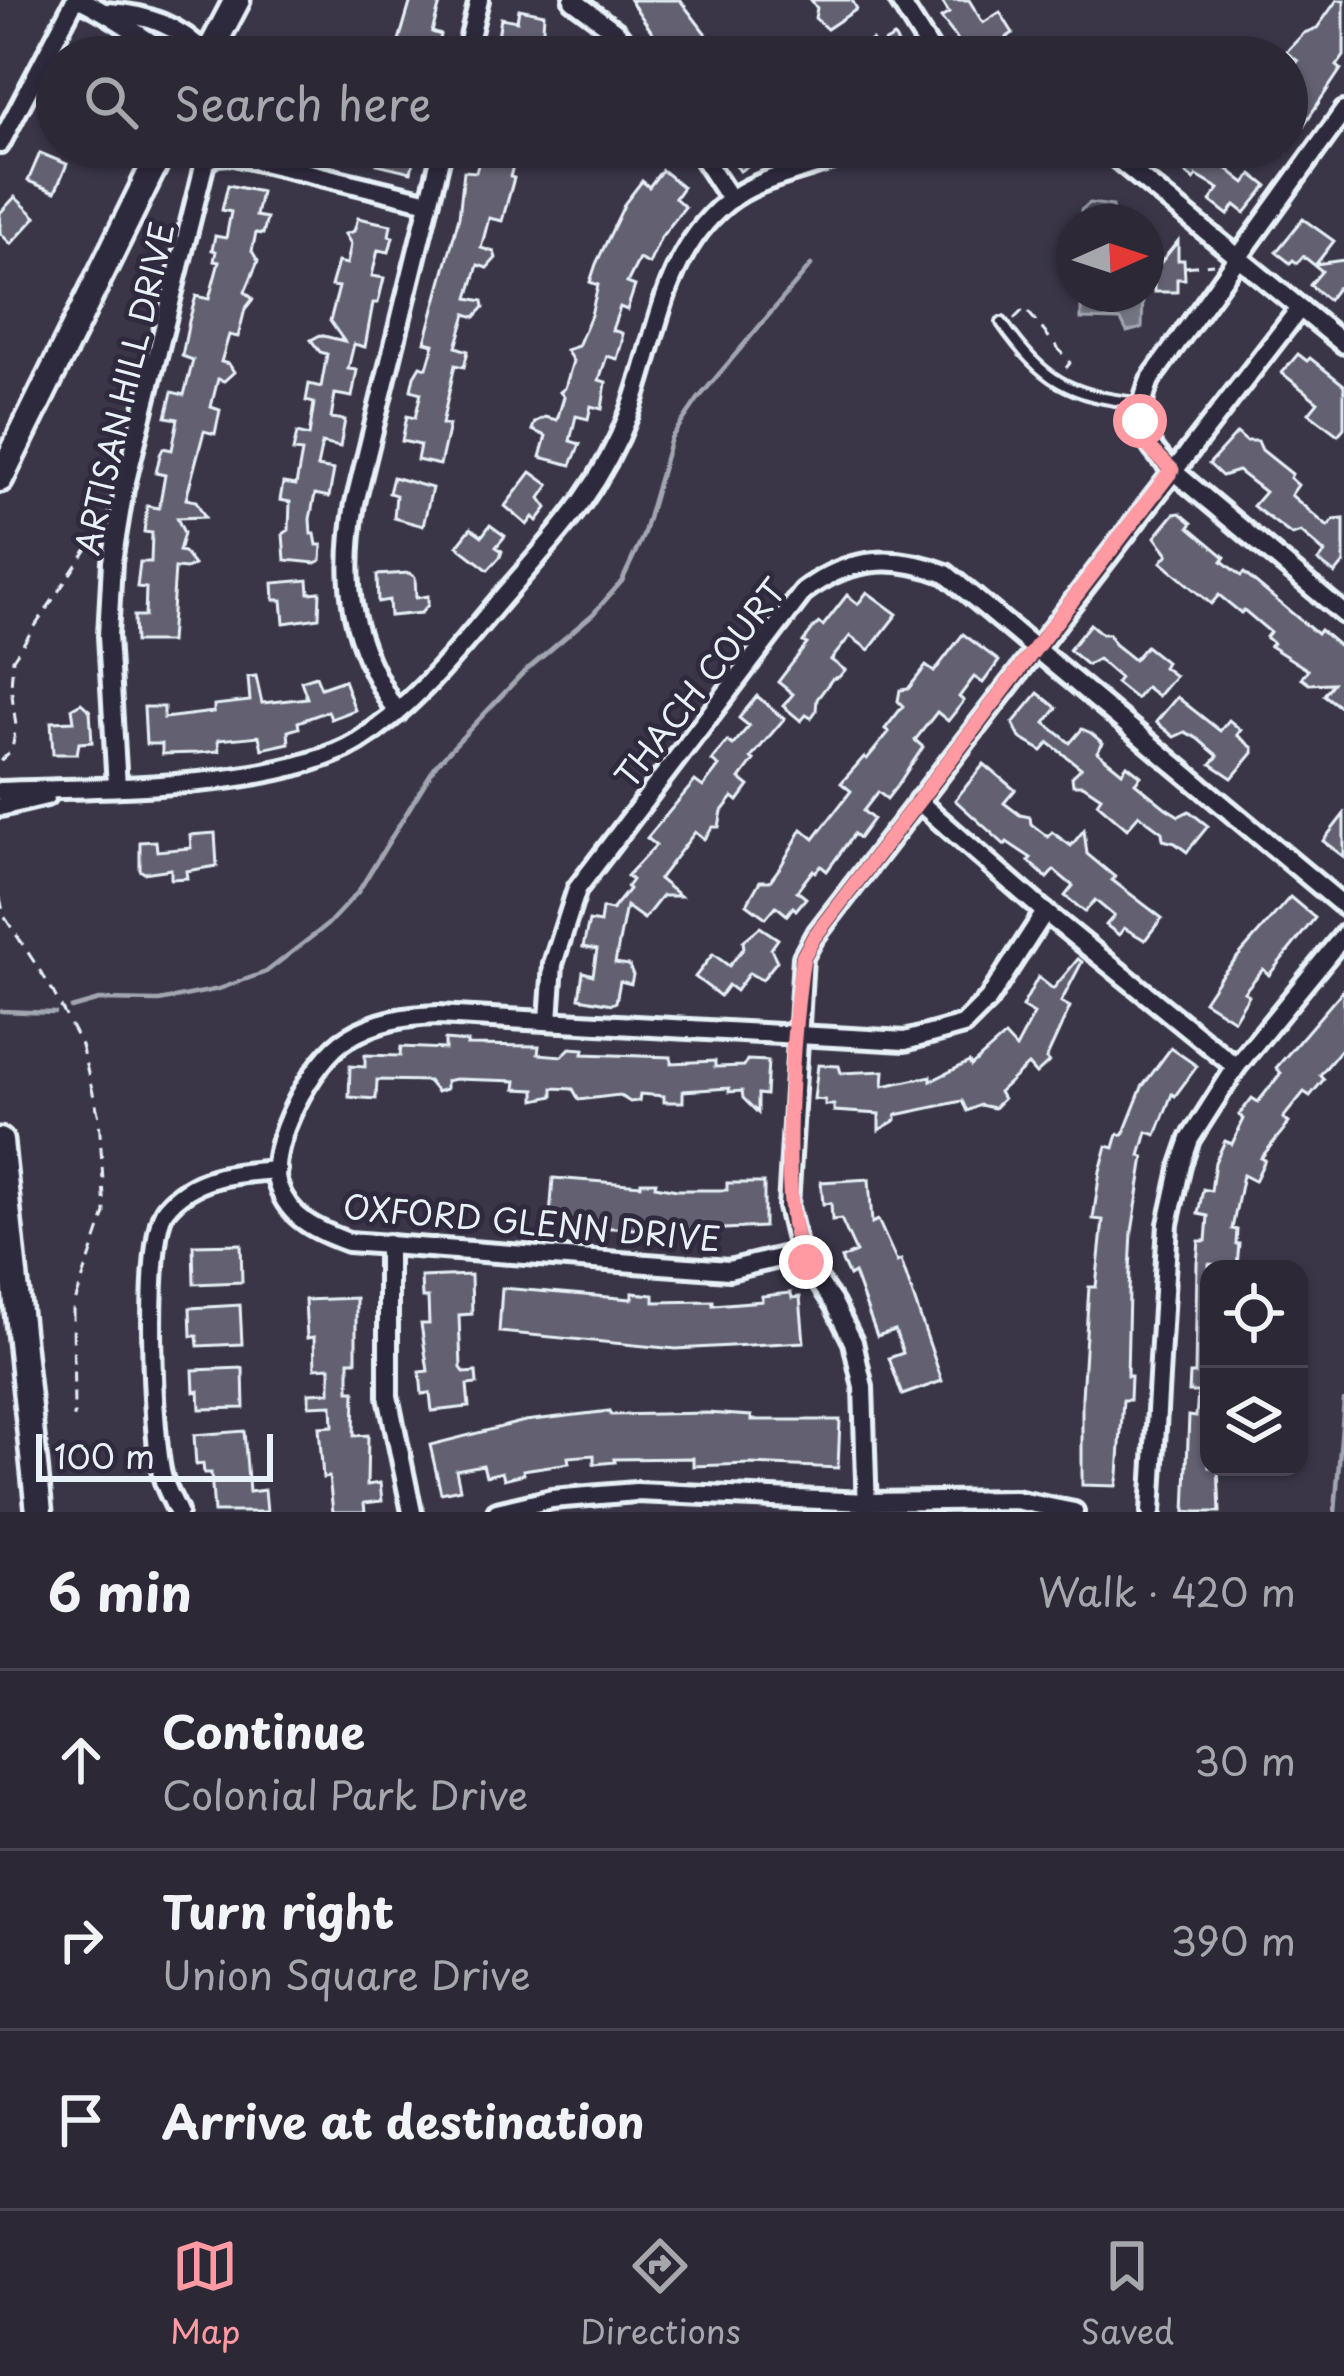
<!DOCTYPE html>
<meta charset="utf-8">
<style>
:root{--surface:#2c2836;--page:#383442;--text:#f1f3f6;--muted:#a6a6ad;--line:#484451;--accent:#ff9aa2}
body{margin:0;font-family:"Playpen Sans",sans-serif;background:var(--page);color:var(--text)}
.controls{position:absolute;right:36px;bottom:36px;display:grid;overflow:hidden;border-radius:24px;box-shadow:0 3px 9px #0004}
.controls button{width:108px;height:108px;display:grid;place-items:center;padding:0;border:0;border-bottom:3px solid var(--line);background:var(--surface);color:var(--text);font:60px sans-serif}
.compass{position:absolute;left:1056px;top:204px;width:108px;height:108px;border-radius:50%;background:var(--surface);box-shadow:0 3px 9px #0004;rotate:87deg}
.scale{position:absolute;left:36px;bottom:30px;width:237px;box-sizing:border-box;padding-left:12px;border:6px solid #e8f1f8;border-top:0;font-size:33px;line-height:42px;white-space:nowrap;color:#e8f1f8;-webkit-text-stroke:9px #2f2a3d;paint-order:stroke}
.stop{position:absolute;width:36px;height:36px;margin:-27px;border:9px solid #ff9aa2;border-radius:50%;background:#fff}
.stop.end{background:#ff9aa2;border-color:#fff;box-shadow:0 3px 12px #0008}
.list{margin:0;padding:0;list-style:none}
h2{display:flex;justify-content:space-between;align-items:center;height:156px;margin:0;padding:0 48px;font-size:51px}
h2 small{font-size:39px;font-weight:400;color:var(--muted)}
.list li{display:grid;grid-template-columns:78px 1fr auto;gap:36px;align-items:center;box-sizing:border-box;height:180px;padding:0 48px;border-top:3px solid var(--line)}
.list b{display:block;font-size:45px;white-space:nowrap}
.list p{margin:0;font-size:39px;white-space:nowrap;color:var(--muted)}
.list em{font-size:39px;font-style:normal;color:var(--muted)}
.icon{flex:none;width:66px;height:66px;fill:none;stroke:currentColor;stroke-width:2;stroke-linecap:round;stroke-linejoin:round}
.map{position:relative;flex:none;width:1344px;height:1512px;overflow:hidden}
.search{position:absolute;background:var(--surface);box-shadow:0 3px 9px #0004;left:36px;right:36px;top:36px;height:132px;display:flex;align-items:center;gap:30px;box-sizing:border-box;padding:0 42px;border-radius:66px;color:var(--muted);font-size:45px}
.sheet{height:696px;background:var(--surface)}
nav{display:flex;justify-content:space-around;align-items:center;box-sizing:border-box;height:168px;border-top:3px solid var(--line);background:var(--surface);font-size:33px;color:var(--muted)}
nav a{display:grid;justify-items:center;gap:6px}
nav .on{color:var(--accent)}
.map>svg:first-child{display:block}
.green{fill:#504e5f;stroke:#9ca0ac;stroke-width:3}
.water{fill:#737482;stroke:#a2a6b1;stroke-width:3}
.lines{fill:none;stroke-linecap:round;stroke-linejoin:round}
.stream{stroke:#a2a6b1;stroke-width:4.5}
.building{fill:#636171;stroke:#e8f1f8;stroke-width:3}
.lane-casing{stroke:#e8f1f8;stroke-width:16}
.street-casing{stroke:#e8f1f8;stroke-width:26}
.secondary-casing{stroke:#e8f1f8;stroke-width:33}
.path{stroke:#e8f1f8;stroke-width:3;stroke-dasharray:12 9;stroke-linecap:butt}
.lane{stroke:#2f2a3d;stroke-width:8}
.street{stroke:#2f2a3d;stroke-width:16}
.secondary{stroke:#2f2a3d;stroke-width:24}
.route{stroke:#ff9aa2;stroke-width:15}
.labels{text-anchor:middle;dominant-baseline:central;stroke-width:10;stroke-linejoin:round;paint-order:stroke}
.street-label{font-size:33px;fill:#e8f1f8;stroke:#2f2a3d}
</style>
<div class="map">
<svg width="1344" height="1512" viewBox="0 0 1344 1512">
<rect width="100%" height="100%" fill="#3a3648"/>
<filter id="ink" filterUnits="userSpaceOnUse"><feTurbulence type="fractalNoise" baseFrequency=".00833" numOctaves="2"/><feDisplacementMap in="SourceGraphic" scale="24" xChannelSelector="R" yChannelSelector="G"/><feConvolveMatrix kernelMatrix="1 2 1 2 8 2 1 2 1" color-interpolation-filters="sRGB"/></filter>
<g filter="url(#ink)">
<path class="green" d="M1090 203 1113 206 1112 222H1082L1081 210Z"/>
<path class="water" d="M1081 294H1143L1142 328 1127 332 1121 320 1081 319Z"/>
<g class="lines">
<g class="stream">
<path d="M71 1008 99 1000 159 1001 219 989 266 972 327 925 358 892 436 765 523 673 593 614 622 581 643 536 671 438 698 399 811 265"/>
<path d="M1 1011 55 1013"/>
<path d="M1335 1512 1344 1401"/>
</g>
</g>
<g class="building">
<path d="M411 0H441L432 32 441 35 436 54 390 57 392 43 398 44Z"/>
<path d="M630 0H680L715 46 699 57H681L669 39 661 45Z"/>
<path d="M811 0H852L857 9 827 29 815 18 817 8Z"/>
<path d="M941 0H969L983 23 1000 12 1013 33 1006 38 1018 57H971L941 18 949 13Z"/>
<path d="M1337 0H1344V56L1337 66 1341 69 1287 150V75L1298 61 1286 52 1304 33 1317 28Z"/>
<path d="M519 9 544 14 541 57H523L510 52 511 47 497 44 501 18 517 21Z"/>
<path d="M894 37 906 57H844L872 40 877 47Z"/>
<path d="M381 147H417L411 172 377 164Z"/>
<path d="M483 147H518L510 177 514 178 502 221 489 218 481 248 494 252 496 258 487 268 478 265 468 298 483 301 484 307 475 317 466 314 456 347 468 351 464 367 455 365 442 424 449 425 440 465 417 460 420 445 402 441 407 416 415 418 421 393 411 390 414 376 420 366 427 368 434 344 425 342 459 217 464 171 476 172Z"/>
<path d="M723 147H751L759 158 740 171Z"/>
<path d="M1153 147H1230L1235 155 1226 168 1245 183 1252 174 1267 186 1245 213 1235 205 1228 215 1210 201 1219 189 1197 176 1194 180Z"/>
<path d="M40 153 67 164 55 192 28 181Z"/>
<path d="M662 170 683 187 675 198 685 207 661 237 649 264 639 259 627 283 635 286 627 310 620 307 612 330 622 333V342L617 359 607 356 599 380 606 382 602 409 591 406 588 419 576 416 570 441 580 444 571 465 540 457 546 436 532 430 535 422 545 417 557 420 564 397 560 392 565 388 573 361 566 350 578 346 591 315 598 285 590 282 596 264 625 203 642 181 649 187Z"/>
<path d="M228 185 261 192 256 216 267 218 263 234 256 233 252 251 258 261 245 292 253 299 245 309 238 337 229 335 221 362 229 364 234 372 224 381 218 379 211 407 220 410 215 434 204 431 186 499 196 501 205 517 177 518 184 533 179 551 184 552 194 565 186 569 175 568 170 642H135L134 616H145L146 588 137 587 140 562H151L152 533 144 532 147 506 159 508 165 475 156 473 160 455 163 448 172 450 178 419 166 417 172 392 184 395 189 376 193 360 182 356 189 321 196 296 209 299 219 262 214 261 216 251 212 250 215 236 226 238 231 212 222 210Z"/>
<path d="M15 197 36 217 11 244 0 233V213Z"/>
<path d="M358 218 391 225 389 236 393 237 389 252 378 250 372 276 384 278 378 303H373L365 347 354 344 348 369 357 370 352 397 335 394 331 418 345 420 340 447 322 443 317 467 334 470 329 497 315 494 310 519 311 534H315L317 545H322L321 560 315 563 285 560 283 534 289 530 290 502 280 500 283 483 296 485 302 452 293 451 297 433 309 436 314 403 306 401 309 384 321 387 327 354 320 352 311 340 320 335 344 341 330 321 339 287 331 286 338 262 347 264 351 244 345 234 354 231Z"/>
<path d="M1303 219 1334 241 1316 264 1344 260V294L1337 288 1328 300 1310 285 1322 271 1303 256 1297 263 1293 260 1290 263 1276 252Z"/>
<path d="M1178 241V260H1184L1185 279H1177V292H1154V271Z"/>
<path d="M1298 354 1307 361 1310 358 1344 385V428L1338 435 1309 413 1318 402 1282 373Z"/>
<path d="M1237 433 1246 441H1258L1262 450 1292 474 1290 478 1298 485 1291 495 1328 527 1334 520 1344 519V563L1335 574 1318 561 1325 553 1301 532 1292 535 1253 506 1265 492 1238 471 1222 476 1209 464Z"/>
<path d="M531 472 549 485 540 498 547 508 537 521 533 517 527 525 505 506Z"/>
<path d="M393 477 432 488 423 526 394 518 396 495 389 493Z"/>
<path d="M1180 513 1192 523 1189 527 1225 557 1222 561 1241 576 1244 573 1317 634 1320 630 1344 650V710L1324 695 1333 683 1309 684 1301 678 1308 670 1270 646 1273 643 1266 637 1270 632 1244 610 1241 613 1219 595 1211 604 1161 562 1168 554 1155 537 1174 514Z"/>
<path d="M490 525 505 536 496 547 502 551 500 557 488 570 457 546 471 528 482 536Z"/>
<path d="M409 573 415 577 416 598 428 596V605L421 613 390 616 389 600 378 602 377 575Z"/>
<path d="M308 580 309 593 320 592 319 618 284 623 282 600H274L273 583Z"/>
<path d="M867 592 897 614 869 650 850 636 831 660 845 670 839 677 832 679 817 699 816 711 811 718 806 715 801 721 783 706 793 694 778 682 807 644 803 642 813 628 819 623 823 626 847 595 858 604Z"/>
<path d="M1090 624 1102 634H1109L1114 644 1134 660 1146 646 1166 662 1163 667 1175 676 1158 696 1146 687 1136 699 1116 683 1120 678 1098 659 1087 665 1069 650Z"/>
<path d="M963 634 999 661 983 683 974 677 959 697 964 701 948 721 937 712 915 740 923 747 897 786 887 799 878 792 863 811 873 819 859 838 854 834 827 871 821 866 815 872 813 870 797 891 806 898 796 910 793 907 787 915 776 906 766 918 747 904 760 881H770L781 866 802 829 814 839 851 791 841 783 864 757 867 759 889 732 885 729 903 706 898 701 900 690 908 689 926 666 934 672Z"/>
<path d="M256 676 262 703 307 698 301 681 316 676 321 688 344 680 355 710 331 719 328 711 298 722 299 728 288 731 289 743 262 749 259 736 218 740 219 751 198 753 162 754V744H146L144 707H164V718L214 712V705L250 701 248 677Z"/>
<path d="M1038 693 1057 708 1045 723 1070 743 1082 729 1091 733 1103 743 1097 752 1122 772 1127 765 1141 776 1135 783 1166 808 1179 816 1189 811 1208 826 1187 852 1175 843 1163 840 1162 832 1139 815 1127 829 1097 803 1101 797 1083 785H1073L1072 777 1081 768 1049 743 1042 751 1020 738 1013 723Z"/>
<path d="M757 696 784 719 751 758 754 760 740 779 749 786 738 801 733 797 722 811 719 827H713L704 839 695 832 659 879 680 896H662L644 919 626 906 615 963 629 965 633 975 631 984 620 981 616 1002 612 1004 579 998 583 972 593 975 597 950 583 947 589 921 600 923 602 908 612 910 629 889 627 887 632 880 627 876 656 845 647 838 695 781 703 787 719 766 712 761 727 741 733 745 749 726 739 718Z"/>
<path d="M1177 697 1220 731 1229 720 1241 730 1237 735 1253 748V753L1232 778 1211 764 1218 756 1198 739 1185 732 1174 737 1156 722Z"/>
<path d="M81 703 90 711 92 742 79 743 77 754H53L51 722 74 721 72 708Z"/>
<path d="M984 764 1015 790 1004 803 1020 815 1030 817 1031 824 1048 837 1052 832 1071 846 1084 830 1087 854 1115 877 1112 880 1162 918 1145 940 1124 928 1119 935 1106 925 1114 916 1095 900 1085 912 1065 896 1073 886 1054 870 1047 878 1028 861 1031 858 1007 842 1005 845 955 800Z"/>
<path d="M1344 814V857L1323 841Z"/>
<path d="M215 833 217 866 186 871 187 878 171 879V869L144 873 140 870V842L156 841 157 851 191 848 190 835Z"/>
<path d="M1290 897 1315 918 1269 975 1263 969 1244 992 1249 995 1234 1020 1204 1001 1220 977Z"/>
<path d="M760 927 778 939 771 949 777 961 762 980 749 973 736 991 728 985 720 996 695 977 713 954 729 966 744 948 743 941Z"/>
<path d="M1078 959 1082 962 1061 1002 1070 1007 1046 1059 1049 1062 1036 1074 1028 1065 999 1092 1003 1099 994 1108 980 1105 967 1111 962 1101 896 1115V1120L879 1130V1114L834 1111V1105H825V1100L814 1099 818 1065 839 1066 841 1073 884 1071 883 1086 931 1076V1081L969 1062 971 1066 1005 1036 1016 1048 1034 1014 1022 1007 1038 977 1053 989Z"/>
<path d="M1344 989V1046L1320 1075 1324 1079 1310 1096 1304 1092 1283 1118 1289 1123 1261 1158 1265 1160 1255 1181 1243 1175 1232 1229 1237 1230 1236 1244H1239L1237 1266 1209 1264V1467H1218L1220 1512H1185L1189 1416 1196 1417 1198 1392H1189L1190 1374H1195L1197 1263 1199 1241H1206L1208 1216 1198 1214 1203 1189 1211 1191 1215 1162 1225 1141 1232 1144 1244 1119 1239 1115 1252 1098 1258 1102 1281 1073 1276 1068Z"/>
<path d="M445 1040 468 1042 467 1045 539 1046 538 1054 562 1056 570 1048 584 1049 583 1054 671 1057V1063L715 1061V1067L744 1066 747 1060 768 1061 766 1095 758 1094V1113L743 1098 742 1091 729 1092V1088L683 1091V1102H664V1096L640 1094 639 1101 630 1102 619 1095 579 1100 573 1089 553 1088V1096L535 1100V1090L515 1089 516 1081 455 1079 446 1081V1089L437 1092 428 1081 377 1080 376 1099 349 1097 350 1066 365 1067V1055L400 1056 401 1047 445 1049Z"/>
<path d="M1171 1048 1197 1066 1175 1096 1172 1094 1156 1135 1147 1132 1140 1156 1144 1157 1132 1232 1129 1291 1127 1376H1131L1130 1400H1123L1118 1475 1116 1486 1082 1485V1397L1089 1287H1096L1103 1220 1093 1219 1100 1171 1107 1146 1114 1148 1118 1134 1123 1135 1142 1087Z"/>
<path d="M553 1178 641 1185V1182H656L655 1186 677 1190H727V1183H764V1227L683 1231 566 1226 567 1219 550 1217Z"/>
<path d="M869 1179 872 1223 878 1220 897 1262 901 1260 942 1381 902 1395 889 1358 903 1353 895 1330 877 1336 854 1273 849 1276 841 1259 856 1252 841 1219 832 1220 831 1203 823 1204 821 1182Z"/>
<path d="M241 1244 242 1282 194 1284 193 1245Z"/>
<path d="M471 1275 472 1314 459 1315 461 1368 465 1373 476 1372 477 1384 467 1385 469 1407 432 1411 430 1393 422 1394 420 1372 428 1371 421 1324H429L428 1298H422L421 1277Z"/>
<path d="M502 1288 632 1299V1293L654 1295V1302L713 1301V1305L762 1301V1296L791 1293 792 1298 800 1297 804 1342 676 1349 499 1332Z"/>
<path d="M356 1298V1361H349V1391H355L354 1436 368 1435 367 1485 380 1483 382 1501 364 1503 365 1512H333L329 1477 323 1478 319 1427 333 1426 332 1405 309 1406V1393L330 1392V1367L315 1368 314 1337 307 1338 305 1300Z"/>
<path d="M240 1305 242 1344 198 1346 197 1336H191L190 1308Z"/>
<path d="M243 1368 244 1408 200 1409 199 1391 194 1392 193 1370Z"/>
<path d="M610 1411 611 1415 707 1413 751 1416V1420H840L838 1468 751 1464 693 1466V1458L614 1459 615 1462 594 1464V1455L568 1457 569 1463 523 1470 524 1474 504 1479 502 1472 486 1476 483 1465 456 1470 460 1489 441 1493 430 1445 525 1421Z"/>
<path d="M244 1431 249 1492 265 1490 267 1512H214L211 1473H204L203 1464 196 1465 194 1435Z"/>
</g>
<g class="lines">
<g class="lane-casing">
<path id="lane" d="M1002 323C1043 381 1069 396 1139 403"/>
</g>
<g class="street-casing">
<g id="street">
<path d="M81 0C114 15 143 39 175 57"/>
<path d="M573 0 616 32 636 57"/>
<path d="M899 0 935 57"/>
<path d="M107 12C147 14 180 26 208 56L193 57"/>
<path d="M465 57 479 0"/>
<path d="M1344 111 1150 380C1133 423 1141 438 1172 470L1344 614"/>
<path d="M0 144 75 0"/>
<path d="M696 147 730 199"/>
<path d="M1103 147 1344 344"/>
<path d="M397 713C351 640 341 588 355 503L443 147"/>
<path d="M117 787 108 636 112 562 124 489 205 162 216 155 230 154 429 202"/>
<path d="M0 791C97 787 277 791 358 741 418 704 461 645 506 593 558 533 600 490 629 414 657 341 661 256 726 203 763 173 819 170 860 147"/>
<path d="M918 801 1045 912 1236 1067"/>
<path d="M0 807 46 796"/>
<path d="M549 1020 553 964 577 889 804 591C849 557 894 554 946 574L1344 906"/>
<path d="M388 1244V1396L412 1512"/>
<path d="M799 1253 729 1270 348 1242C318 1231 289 1219 278 1185 265 1148 314 1057 348 1038 376 1021 405 1016 438 1015L905 1041 963 1025 988 1000 1045 912"/>
<path d="M178 1512C173 1501 166 1489 163 1478 152 1441 144 1235 166 1209 194 1175 236 1173 277 1170"/>
<path d="M497 1512 552 1499 636 1492 867 1502 1015 1500 1074 1512"/>
<path d="M867 1512 863 1387 853 1342 834 1304 799 1253 788 1207 803 957 814 937 1300 308"/>
<path d="M1151 1512 1168 1224 1181 1165 1190 1139 1236 1067 1344 935"/>
</g>
</g>
<g class="secondary-casing">
<g id="secondary">
<path d="M207 57 237 0"/>
<path d="M0 479 163 147"/>
<path d="M0 1141 39 1512"/>
</g>
</g>
<g class="path">
<path d="M1185 267 1213 264"/>
<path d="M1014 319 1025 308 1070 363 1066 368"/>
<path d="M0 761 12 750 16 726 11 687 13 659 99 531"/>
<path d="M0 897 4 916 50 986 81 1045 99 1117 105 1213 73 1308 74 1418"/>
</g>
<use href="#lane" class="lane"/>
<use href="#street" class="street"/>
<use href="#secondary" class="secondary"/>
</g>
</g>
<g class="lines" filter="url(#ink)">
<path class="route" d="M806 1262C775 1219 794 1014 803 957L814 937 1172 470 1148 446 1140 421"/>
</g>
<g class="labels">
<g class="street-label">
<text transform="translate(123 388) rotate(-77)">ARTISAN HILL DRIVE</text>
<text transform="translate(699 682) rotate(-52)">THACH COURT</text>
<text transform="translate(532 1221) rotate(5)">OXFORD GLENN DRIVE</text>
</g>
</g>
</svg>
<div class="controls">
<button><svg class="icon" aria-label="locate" viewBox="0 0 24 24"><circle cx="12" cy="12" r="6"/><path d="M12 2v4M12 18v4M2 12h4M18 12h4"/></svg></button>
<button><svg class="icon" aria-label="layers" viewBox="0 0 24 24"><path d="M12 4l9 5-9 5-9-5zM3 14l9 5 9-5"/></svg></button>
</div>
<svg class="compass" viewBox="-18 -18 36 36"><path d="M0-13l5 13h-10z" fill="#e53935"/><path d="M0 13l5-13h-10z" fill="#a6a6ad"/></svg>
<div class="scale">100 m</div>
<div class="stop" style="left:1140px;top:421px"></div>
<div class="stop end" style="left:806px;top:1262px"></div>
<div class="search"><svg class="icon" aria-label="search" viewBox="0 0 24 24"><circle cx="10" cy="10" r="6"/><path d="M15 15l6 6"/></svg>Search here</div>
</div>
<section class="sheet">
<h2>6 min<small>Walk · 420 m</small></h2>
<ul class="list">
<li><svg class="icon" aria-label="ahead" viewBox="0 0 24 24"><path d="M12 20V5M6 11l6-6 6 6"/></svg><div><b>Continue</b><p>Colonial Park Drive</p></div><em>30 m</em></li>
<li><svg class="icon" aria-label="right" viewBox="0 0 24 24"><path d="M7 20v-9h11M14 6l5 5-5 5"/></svg><div><b>Turn right</b><p>Union Square Drive</p></div><em>390 m</em></li>
<li><svg class="icon" aria-label="arrive" viewBox="0 0 24 24"><path d="M6 21V4h12l-3 4 3 4H6"/></svg><div><b>Arrive at destination</b></div></li>
</ul>
</section>
<nav>
<a class="on"><svg class="icon" aria-label="map" viewBox="0 0 24 24"><path d="M3 6l6-2 6 2 6-2v14l-6 2-6-2-6 2zM9 4v14M15 6v14"/></svg>Map</a>
<a><svg class="icon" aria-label="directions" viewBox="0 0 24 24"><path d="M12 3l9 9-9 9-9-9zM9 14v-3h6M13 9l2 2-2 2"/></svg>Directions</a>
<a><svg class="icon" aria-label="saved" viewBox="0 0 24 24"><path d="M7 4h10v16l-5-4-5 4z"/></svg>Saved</a>
</nav>
